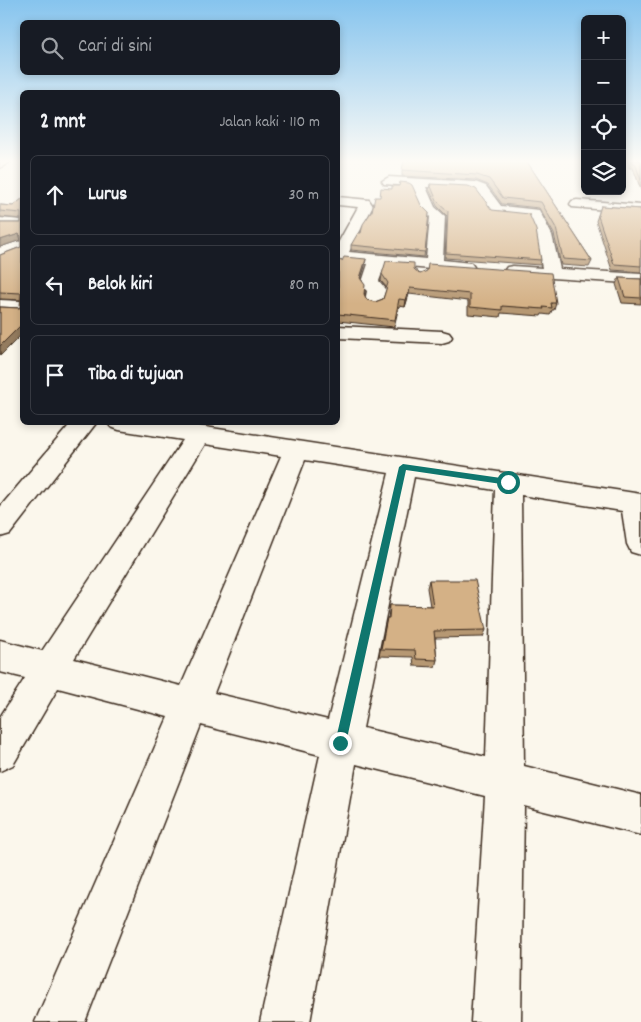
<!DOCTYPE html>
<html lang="id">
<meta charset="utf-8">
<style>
:root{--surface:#171b24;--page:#242831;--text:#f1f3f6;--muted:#9ea1a6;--line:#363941}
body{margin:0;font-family:Dekko,sans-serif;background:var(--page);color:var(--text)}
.controls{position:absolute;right:15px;top:15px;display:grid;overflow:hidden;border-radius:8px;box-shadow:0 2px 8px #0003}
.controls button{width:45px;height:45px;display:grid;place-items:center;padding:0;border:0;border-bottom:1px solid var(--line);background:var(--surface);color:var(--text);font:25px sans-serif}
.stop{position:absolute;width:15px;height:15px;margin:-11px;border:4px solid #0f766e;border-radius:50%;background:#fff}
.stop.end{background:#0f766e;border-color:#fff;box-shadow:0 1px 5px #0008}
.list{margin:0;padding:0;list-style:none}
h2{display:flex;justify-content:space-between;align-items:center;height:65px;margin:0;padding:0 20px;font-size:21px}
h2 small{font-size:16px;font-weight:400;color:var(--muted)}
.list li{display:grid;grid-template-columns:32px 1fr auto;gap:15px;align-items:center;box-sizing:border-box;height:80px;margin:0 10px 10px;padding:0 10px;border:1px solid var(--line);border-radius:8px}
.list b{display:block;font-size:19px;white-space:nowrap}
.list em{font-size:16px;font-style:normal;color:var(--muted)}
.icon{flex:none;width:28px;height:28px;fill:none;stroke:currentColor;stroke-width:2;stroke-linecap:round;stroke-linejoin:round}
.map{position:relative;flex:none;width:641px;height:1022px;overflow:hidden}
.search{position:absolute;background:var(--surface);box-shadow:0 2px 8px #0003;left:20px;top:20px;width:320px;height:55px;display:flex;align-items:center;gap:12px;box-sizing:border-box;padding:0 18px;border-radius:8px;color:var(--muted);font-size:19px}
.panel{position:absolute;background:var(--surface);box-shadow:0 2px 8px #0003;left:20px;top:90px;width:320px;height:335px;border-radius:8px}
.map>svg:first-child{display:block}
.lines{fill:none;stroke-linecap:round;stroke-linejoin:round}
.street-casing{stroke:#3b2a1e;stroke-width:3}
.street{fill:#fbf7ec;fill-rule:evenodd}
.wall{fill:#b69873;stroke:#3b2a1e}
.shaded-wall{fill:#947c5e;stroke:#3b2a1e}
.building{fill:#d4b186;stroke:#3b2a1e}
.route{fill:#0f766e}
</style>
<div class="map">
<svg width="641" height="1022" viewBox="0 0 641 1022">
<rect width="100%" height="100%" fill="#fbf7ec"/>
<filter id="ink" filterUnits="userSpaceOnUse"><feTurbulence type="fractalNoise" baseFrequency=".02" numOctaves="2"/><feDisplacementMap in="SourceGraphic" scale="10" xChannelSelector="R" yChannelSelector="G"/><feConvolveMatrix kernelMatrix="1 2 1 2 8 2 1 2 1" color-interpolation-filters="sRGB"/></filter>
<g filter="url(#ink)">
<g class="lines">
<g class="street-casing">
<g id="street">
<path d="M0 160H13L0 168Z"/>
<path d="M389 177 475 182 486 186 501 206 539 210 552 235 560 269 641 274V284L507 275 504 271 507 267 513 266 542 268 536 235 529 217 491 213 476 192 468 189 426 187 435 207 445 216 443 260 471 263 474 267 471 271 465 272 385 265 379 281 386 289 381 305 374 307 367 305 365 301 367 291 361 285 368 264 338 261V243L358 207 338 205V197L369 200 373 206 349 252 426 259 430 217 422 209 413 189 409 186 384 184 382 181Z"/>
<path d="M577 200 641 205V213L572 207 570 204 572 201Z"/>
<path d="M0 218 22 220V228H0Z"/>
<path d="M0 300 22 301V313L0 312Z"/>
<path d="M338 326 442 331 449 333 452 337 449 341 442 343 338 338Z"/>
<path d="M72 422H97L10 534 0 537V507Z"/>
<path d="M107 422H173L641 494V555L631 552 627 544 622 511 521 495 524 766 641 795V835L524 806 521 1022H471L485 796 356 764 310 1022H260L320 755 201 725 85 1022H35L168 717 58 688 13 765 0 771V717L25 678 0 672V640L42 651 183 440 119 430 111 427ZM205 444 281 456 181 686 74 659ZM305 460 389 473 328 720 214 693ZM414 477 495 490 486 757 363 728Z"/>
</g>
</g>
<use href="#street" class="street"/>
</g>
<g class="wall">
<path d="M526 160 592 261 589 267 561 265 554 234 539 208 502 204 488 185 476 180 402 176V170Z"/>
<path d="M629 160H641V190L633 168H629Z"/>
<path d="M430 184 492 210 541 260 540 265 445 258 447 216 437 206 429 189Z"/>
<path d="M22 199V334L1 355H0V307L20 308 21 300 0 299V255L21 247V240L0 247V223H21V219L0 217V205L13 206Z"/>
<path d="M421 205 429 213 424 257 351 250V245L361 233Z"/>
<path d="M601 206 641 209V272L612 270 596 221Z"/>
<path d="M338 260 365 266 361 279 365 292 364 295 367 300 375 302 383 299 387 288 381 281 382 274 414 269 420 274 556 303 554 310H552L550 315 542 314 541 316 501 313 500 317 468 314V301L409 294 405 307 399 306 394 327 338 321Z"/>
<path d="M619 278 641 279V304L622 303 616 284Z"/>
<path d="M429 580 486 630 483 637 435 638 437 660 435 667 414 666 413 657 379 656 387 618H388L390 605 430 606 427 588Z"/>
</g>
<g class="shaded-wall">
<path d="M19 234 21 240 0 247V240Z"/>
<path d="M366 259 365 266 359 284 360 278Z"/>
<path d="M410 288 409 294 405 307 406 300Z"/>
<path d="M22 324V334L1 355 0 353V346Z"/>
</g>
<g class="building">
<path d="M404 160H526L592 261 563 259 556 228 541 202 503 198 489 179 477 175 402 170Z"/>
<path d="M631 160H641V180L635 163H631Z"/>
<path d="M400 182 409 183 412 185 421 205 429 213 425 252 351 245 358 233H361L363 224 372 211 375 197H380L381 188 392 189V186H399Z"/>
<path d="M430 184 468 186 476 189 492 210 529 214 536 230 541 260 446 253 448 211 437 201Z"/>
<path d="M22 199V324L0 346V307L20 308 21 293 0 292V255L21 247V236L19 234 0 240V223H21V213L0 211V205L13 206Z"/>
<path d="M601 206 641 209V266L614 264 598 216Z"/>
<path d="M344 257 366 259 360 278 365 285 364 294 367 300 375 302 383 299 388 283 382 274 386 261 414 263V269L420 274 427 271 428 264 551 273 556 303H551L552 308 543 307 544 309 502 306V310L470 307V294L410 288 406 300 399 299 395 320 338 314V260L342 261Z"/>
<path d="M619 278 641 279V298L625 297Z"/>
<path d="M429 580H475L486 630 434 631 437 660 416 659 415 650 381 649 387 618H389L390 605 433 606Z"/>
</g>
</g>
<linearGradient id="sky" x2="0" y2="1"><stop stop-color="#86c4ee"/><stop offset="0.53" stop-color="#fdfbf6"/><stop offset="1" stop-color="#fdfbf6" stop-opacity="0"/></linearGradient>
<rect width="641" height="304" fill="url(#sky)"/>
<path class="route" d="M403 464 508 479 512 482 508 485 406 470 346 743 344 747 340 749 337 747 335 743 399 467Z"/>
</svg>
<div class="controls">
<button>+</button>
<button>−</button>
<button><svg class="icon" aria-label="locate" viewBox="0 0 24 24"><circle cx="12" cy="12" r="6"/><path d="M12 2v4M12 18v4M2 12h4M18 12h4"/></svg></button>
<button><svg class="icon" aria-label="layers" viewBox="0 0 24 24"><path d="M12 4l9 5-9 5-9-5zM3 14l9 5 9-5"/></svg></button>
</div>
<div class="stop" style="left:508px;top:482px"></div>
<div class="stop end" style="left:340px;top:743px"></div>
<div class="search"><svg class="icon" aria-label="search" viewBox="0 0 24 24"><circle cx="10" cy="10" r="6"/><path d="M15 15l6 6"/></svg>Cari di sini</div>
<section class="panel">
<h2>2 mnt<small>Jalan kaki · 110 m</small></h2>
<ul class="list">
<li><svg class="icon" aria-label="ahead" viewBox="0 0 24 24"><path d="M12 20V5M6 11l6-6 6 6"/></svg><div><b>Lurus</b></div><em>30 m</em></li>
<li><svg class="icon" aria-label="left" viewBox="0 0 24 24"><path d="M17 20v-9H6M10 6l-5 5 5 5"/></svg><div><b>Belok kiri</b></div><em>80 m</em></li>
<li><svg class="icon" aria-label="arrive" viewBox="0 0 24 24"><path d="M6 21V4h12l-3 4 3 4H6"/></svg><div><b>Tiba di tujuan</b></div></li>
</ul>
</section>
</div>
